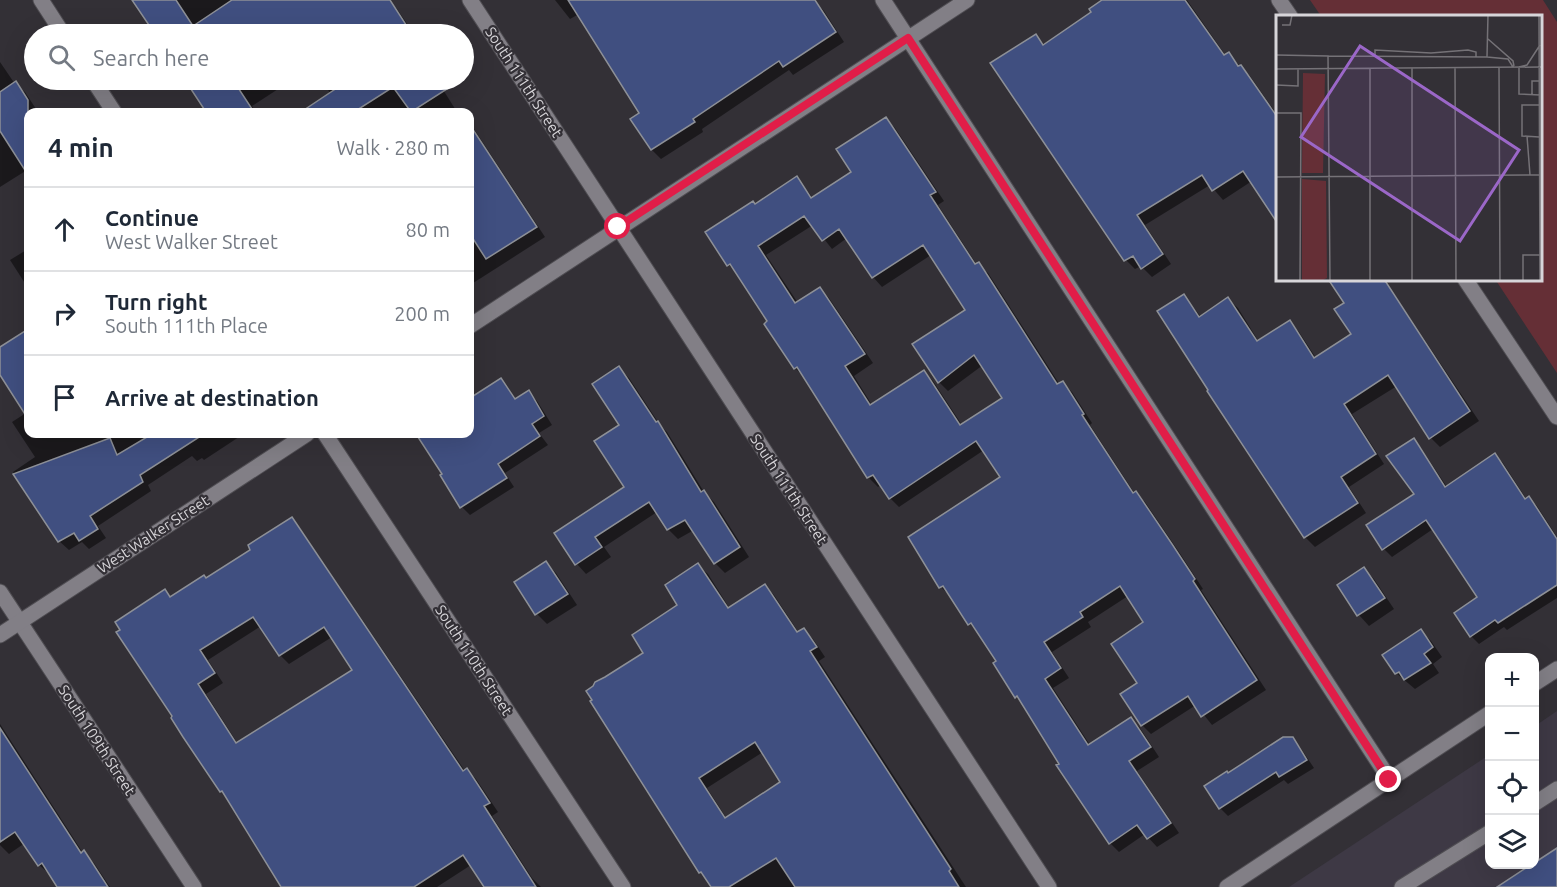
<!DOCTYPE html>
<meta charset="utf-8">
<style>
:root{--surface:#fff;--page:#f6f6f7;--text:#1f2937;--muted:#747a83;--line:#e0e1e3}
body{margin:0;font-family:Ubuntu,sans-serif;background:var(--page);color:var(--text)}
.controls{position:absolute;right:18px;bottom:18px;display:grid;overflow:hidden;border-radius:12px;box-shadow:0 6px 24px #0002}
.controls button{width:54px;height:54px;display:grid;place-items:center;padding:0;border:0;border-bottom:2px solid var(--line);background:var(--surface);color:var(--text);font:30px sans-serif}
.stop{position:absolute;width:18px;height:18px;margin:-14px;border:4px solid #e11d48;border-radius:50%;background:#fff}
.stop.end{background:#e11d48;border-color:#fff;box-shadow:0 2px 6px #0008}
.list{margin:0;padding:0;list-style:none}
h2{display:flex;justify-content:space-between;align-items:center;height:78px;margin:0;padding:0 24px;font-size:26px}
h2 small{font-size:20px;font-weight:400;color:var(--muted)}
.list li{display:grid;grid-template-columns:39px 1fr auto;gap:18px;align-items:center;box-sizing:border-box;height:84px;padding:0 24px;border-top:2px solid var(--line)}
.list b{display:block;font-size:22px;white-space:nowrap}
.list p{margin:0;font-size:20px;white-space:nowrap;color:var(--muted)}
.list em{font-size:20px;font-style:normal;color:var(--muted)}
.icon{flex:none;width:33px;height:33px;fill:none;stroke:currentColor;stroke-width:2;stroke-linecap:round;stroke-linejoin:round}
.map{position:relative;flex:none;width:1557px;height:887px;overflow:hidden}
.search{position:absolute;background:var(--surface);box-shadow:0 6px 24px #0002;left:24px;top:24px;width:450px;height:66px;display:flex;align-items:center;gap:15px;box-sizing:border-box;padding:0 21px;border-radius:33px;color:var(--muted);font-size:22px}
.panel{position:absolute;background:var(--surface);box-shadow:0 6px 24px #0002;left:24px;top:108px;width:450px;height:330px;border-radius:12px}
.map>svg:first-child{display:block}
.built{fill:#3e3945}
.green{fill:#652f36}
.shadow{fill:#0007;fill-rule:evenodd}
.building{fill:#404f80;stroke:#8d9097;stroke-width:1.5;fill-rule:evenodd}
.lines{fill:none;stroke-linecap:round;stroke-linejoin:round}
.minor-casing{stroke:#4f4d52;stroke-width:17}
.minor{stroke:#827f86;stroke-width:15}
.route{stroke:#e11d48;stroke-width:8}
.labels{text-anchor:middle;dominant-baseline:central;stroke-width:4.5;stroke-linejoin:round;paint-order:stroke}
.street-label{font-size:15px;fill:#d7d5d9;stroke:#333036}
.inset-road{fill:none;stroke:#757277;stroke-width:1.5}
.view{fill:#9b67c8;fill-opacity:0.15;stroke:#9b67c8;stroke-width:3}
.inset-edge{fill:none;stroke:#d7d5d9;stroke-width:3}
</style>
<div class="map">
<svg width="1557" height="887" viewBox="0 0 1557 887">
<rect width="100%" height="100%" fill="#333036"/>
<path class="built" d="M1557 711V887H1289L1489 755 1490 864H1534L1535 726Z"/>
<path class="green" d="M1310 0H1543L1557 22V373L1495 279H1540V16H1321Z"/>
<g class="shadow">
<path d="M135 0H389L397 9 414 34H158Z"/>
<path d="M555 0H814L824 11 844 42 793 75 789 70 702 129 703 132 661 159 652 150 632 120 641 114 579 14 570 19Z"/>
<path d="M1105 0H1187L1226 56 1228 54 1250 76 1278 116V221L1252 181 1223 200 1210 185 1145 225 1171 264 1152 277 1141 266 1135 269 1126 260 1036 36 1045 45 1094 13Z"/>
<path d="M0 62 15 84 25 92 38 112H28V173L27 170 0 187Z"/>
<path d="M187 80H292L252 106 256 112H217L202 89Z"/>
<path d="M321 80H438H437L457 112H304L331 94Z"/>
<path d="M886 119 895 128 944 201 938 205 977 265 988 273 1060 385 1063 383 1072 392 1092 423 1090 425 1135 494 1145 502 1181 555 1203 589 1201 590 1266 690 1212 725 1196 705 1151 734 1142 725 1140 684 1146 623 1128 596 1088 622 1091 627 1052 652 1069 678 1053 688 1090 745 1131 719 1140 728 1159 757 1137 771 1179 833 1157 847 1145 834 1119 852 1110 843 1025 706 1016 697 998 661 950 596 941 587 910 537 1002 478 984 450 899 507 890 498 881 485 878 487 869 478 804 377 795 368 769 322 738 274 729 265 755 205 797 178 813 198 853 173ZM813 225 832 249 847 238 873 277 882 287 931 255 967 310 939 382 948 391 983 365 1004 398 962 425 933 381 924 372 872 405 854 376 873 363 829 298 820 289 798 303 766 255Z"/>
<path d="M470 123 545 237 470 285Z"/>
<path d="M28 249V288L10 260Z"/>
<path d="M1330 279H1384L1479 421 1440 447 1431 438 1397 386 1352 414 1384 464 1349 487 1366 513 1315 547 1305 537 1209 391 1184 295 1201 317 1228 299 1238 308 1259 342 1289 322 1299 332 1316 358 1353 335 1346 303Z"/>
<path d="M28 331V434H241L242 435 204 460 202 458 197 461 192 456 148 485 151 491 98 526 106 538 89 549 82 542 69 550 59 541 13 472 35 457 12 422 26 413 0 372V349Z"/>
<path d="M619 368 629 378 660 425 667 432 704 492 714 502 749 557 725 573 715 563 694 530 678 539 668 529 657 512 604 547 611 557 586 574 577 564 556 534 626 487 621 425Z"/>
<path d="M501 380 517 400 528 392 537 401 552 425 539 433 548 445 505 473 514 487 470 515 462 507 444 474 417 434H470V399Z"/>
<path d="M1413 440 1421 448 1447 487 1495 455 1503 463 1527 500 1529 498 1537 506 1557 537V598L1507 630 1504 627 1479 644 1471 636 1479 598 1433 529 1392 557 1384 549 1417 494Z"/>
<path d="M291 518 300 528 465 771 467 770 476 779 498 812 492 816 532 878 541 887H485L471 865 437 887H283L228 798 221 791 165 591 171 598 207 580 253 550ZM261 626 280 655 289 664 332 637 354 671 238 744 206 694 223 683 208 660Z"/>
<path d="M546 563 556 573 577 605 547 624 537 614 516 583Z"/>
<path d="M698 565 708 574 730 609 765 586 774 595 799 633 804 630 813 639 825 657 819 661 966 887H713L700 872 645 653 680 606ZM763 752 782 782 727 819 707 788Z"/>
<path d="M1364 569 1374 579 1394 609 1369 626 1359 615 1339 585Z"/>
<path d="M1421 631 1431 641 1442 657 1433 664 1439 673 1415 689 1396 673Z"/>
<path d="M0 724 83 853 94 863 110 887H59L51 875 39 865 25 843 9 854 0 845Z"/>
<path d="M1292 739 1300 747 1314 768 1288 784 1284 780 1228 816 1220 808 1206 787Z"/>
</g>
<g class="building">
<path d="M132 0H176L193 26 232 0H390L412 34H155Z"/>
<path d="M568 0H815L836 32 783 67 779 61 693 119 695 122 651 150 630 119 639 113Z"/>
<path d="M1102 0H1185L1224 55 1229 52 1238 66 1241 65 1278 118V224L1243 171 1212 191 1202 175 1137 215 1163 254 1141 269 1133 256 1124 261 990 63 1036 34 1043 45 1091 12 1089 9Z"/>
<path d="M185 80H233L254 112H206Z"/>
<path d="M349 80H461L411 112 393 87 354 112H301Z"/>
<path d="M16 81 28 100V175L0 131V92Z"/>
<path d="M886 117 936 192 930 195 975 264 979 262 1057 384 1063 381 1084 414 1082 415 1133 493 1136 491 1172 544 1195 579 1193 581 1257 680 1201 717 1188 696 1141 726 1120 694 1137 683 1111 644 1143 622 1120 586 1080 612 1083 617 1044 642 1061 668 1045 679 1088 745 1131 717 1151 747 1129 761 1171 823 1147 839 1137 825 1109 844 1056 765 1059 764 1017 696 1015 698 993 663 996 661 971 623 968 625 943 586 939 588 908 537 1000 477 976 441 889 499 873 475 867 478 797 367 794 369 764 324 767 321 730 264 727 266 705 232 753 201 755 204 797 176 811 198 851 172 836 149ZM804 216 822 241 839 229 872 278 923 245 965 310 912 344 938 383 974 355 1002 398 960 425 924 370 870 405 845 366 865 354 820 287 795 303 758 246Z"/>
<path d="M470 125 537 227 486 259 470 234Z"/>
<path d="M1328 279H1384L1470 411 1429 439 1388 375 1344 404 1376 454 1341 477 1358 503 1304 538 1207 391 1208 390 1157 311 1184 294 1199 317 1228 297 1257 341 1290 320 1314 358 1351 334 1334 309 1344 303Z"/>
<path d="M28 329V419L0 375V347Z"/>
<path d="M619 366 656 422 658 421 701 492 704 490 740 547 714 564 685 520 667 530 649 502 595 537 602 547 575 565 554 533 624 487 594 441 619 425 592 384Z"/>
<path d="M501 378 515 399 529 390 544 416 532 424 540 436 498 464 507 478 460 508 440 475 442 474 416 434H470V398Z"/>
<path d="M152 434H204L140 475 143 482 90 516 98 529 79 541 74 533 58 542 13 474 110 438 117 455Z"/>
<path d="M1414 438 1445 487 1495 453 1525 499 1529 496 1557 539V585L1498 623 1495 620 1470 637 1454 613 1477 597 1426 520 1382 550 1366 525 1414 494 1386 456Z"/>
<path d="M292 517 463 771 467 768 490 803 484 806 536 887H484L463 855 414 887H281L222 791 220 792 183 737 171 718 172 716 116 632 120 630 115 622 165 589 170 597 204 575 206 578 250 550 248 545ZM253 617 279 656 324 627 352 670 236 743 198 684 215 673 200 650Z"/>
<path d="M546 561 568 594 535 615 514 582Z"/>
<path d="M698 563 728 608 765 584 797 632 804 628 817 647 810 651 951 869 949 871 959 887H795L776 858 729 887H711L701 872 699 873 590 701 592 700 586 691 593 686 595 682 605 677 643 653 632 635 677 605 665 585ZM755 742 780 782 725 818 699 778Z"/>
<path d="M1364 567 1385 598 1357 616 1337 585Z"/>
<path d="M1421 629 1433 647 1424 654 1431 663 1404 680 1399 672 1395 674 1382 655Z"/>
<path d="M0 728 81 853 84 850 108 887H57L42 863 38 866 15 832 0 842Z"/>
<path d="M1283 737H1293L1307 760 1279 777 1276 772 1219 809 1204 786 1227 771 1228 773Z"/>
<path d="M1557 848V887H1497L1532 864H1534V863Z"/>
</g>
<g class="lines">
<g class="minor-casing">
<g id="minor">
<path d="M41 0 63 34"/>
<path d="M470 0 1049 887"/>
<path d="M883 0 1390 780"/>
<path d="M1279 0 1290 16"/>
<path d="M93 80 114 112"/>
<path d="M1465 279 1557 417"/>
<path d="M470 326 967 0"/>
<path d="M325 434 623 887"/>
<path d="M0 592 194 887"/>
<path d="M0 635 307 434"/>
<path d="M1534 684 1557 669"/>
<path d="M1534 804 1557 789"/>
<path d="M1227 887 1490 713"/>
<path d="M1402 887 1490 832"/>
</g>
</g>
<use href="#minor" class="minor"/>
</g>
<g class="lines">
<path class="route" d="M618 227 908 38 1389 780"/>
</g>
<g class="labels">
<g class="street-label">
<text transform="translate(524 82) rotate(57)">South 111th Street</text>
<text transform="translate(789 489) rotate(57)">South 111th Street</text>
<text transform="translate(153 534) rotate(-33)">West Walker Street</text>
<text transform="translate(474 660) rotate(57)">South 110th Street</text>
<text transform="translate(97 740) rotate(57)">South 109th Street</text>
</g>
</g>
<g transform="translate(1276 15)">
<rect width="266" height="266" fill="#333036"/>
<path d="M27 58 49 59 47 158H26ZM26 164 50 166 51 263 47 265H26Z" fill="#652f36"/>
<path class="inset-road" d="M263 0 264 265M6 10H14L16 0M212 24 237 46 238 51M0 40 52 41 54 265M52 41 211 42 232 44 237 52M99 41V35L155 38 192 35 200 37V42M211 42 212 0M223 52 224 265M243 52V79L264 80M243 52 251 50 264 30M94 53V265M136 53V265M179 53 180 265M0 54 265 52M0 70 22 71V54M256 79V66H264M0 98H25L24 265M251 121 254 160M263 122 246 121V90H264M0 162 263 160M247 265V240H264"/>
<path class="view" d="M84 31 243 135 184 226 25 122Z"/>
<rect width="266" height="266" class="inset-edge"/>
</g>
</svg>
<div class="controls">
<button>+</button>
<button>−</button>
<button><svg class="icon" aria-label="locate" viewBox="0 0 24 24"><circle cx="12" cy="12" r="6"/><path d="M12 2v4M12 18v4M2 12h4M18 12h4"/></svg></button>
<button><svg class="icon" aria-label="layers" viewBox="0 0 24 24"><path d="M12 4l9 5-9 5-9-5zM3 14l9 5 9-5"/></svg></button>
</div>
<div class="stop" style="left:618px;top:227px"></div>
<div class="stop end" style="left:1389px;top:780px"></div>
<div class="search"><svg class="icon" aria-label="search" viewBox="0 0 24 24"><circle cx="10" cy="10" r="6"/><path d="M15 15l6 6"/></svg>Search here</div>
<section class="panel">
<h2>4 min<small>Walk · 280 m</small></h2>
<ul class="list">
<li><svg class="icon" aria-label="ahead" viewBox="0 0 24 24"><path d="M12 20V5M6 11l6-6 6 6"/></svg><div><b>Continue</b><p>West Walker Street</p></div><em>80 m</em></li>
<li><svg class="icon" aria-label="right" viewBox="0 0 24 24"><path d="M7 20v-9h11M14 6l5 5-5 5"/></svg><div><b>Turn right</b><p>South 111th Place</p></div><em>200 m</em></li>
<li><svg class="icon" aria-label="arrive" viewBox="0 0 24 24"><path d="M6 21V4h12l-3 4 3 4H6"/></svg><div><b>Arrive at destination</b></div></li>
</ul>
</section>
</div>
